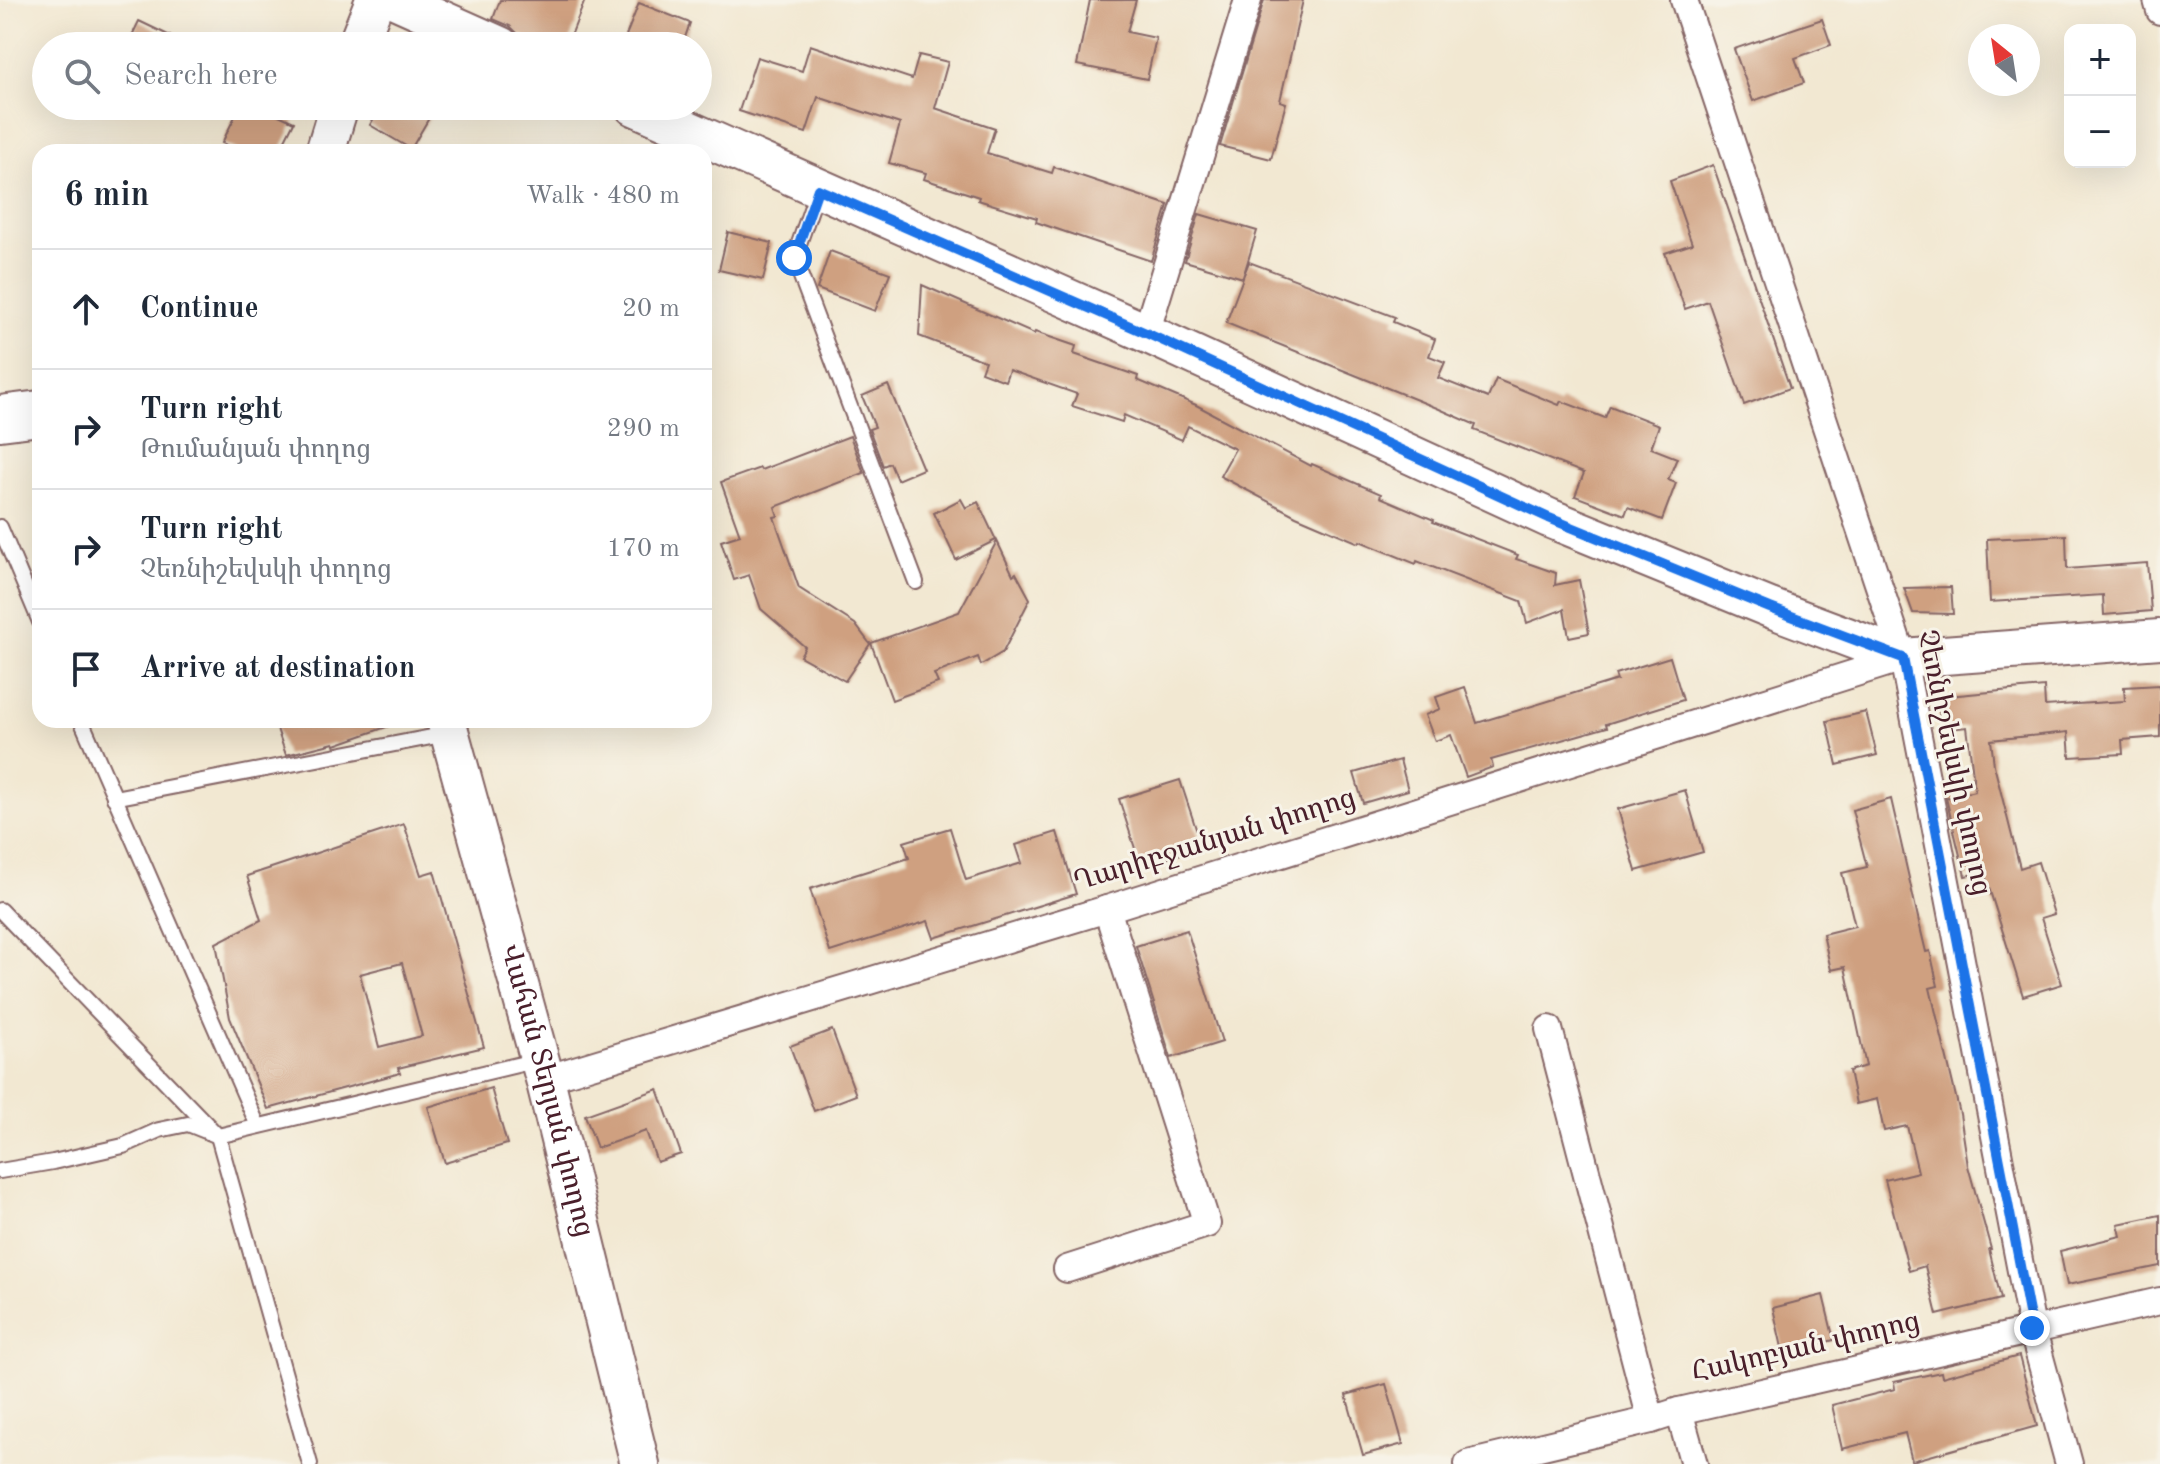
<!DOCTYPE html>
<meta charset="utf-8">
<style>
:root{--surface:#fff;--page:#f6f6f7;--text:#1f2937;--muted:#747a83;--line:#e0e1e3}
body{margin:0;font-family:"Old Standard TT","Noto Serif Armenian",serif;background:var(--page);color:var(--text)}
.controls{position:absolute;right:24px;top:24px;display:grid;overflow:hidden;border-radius:16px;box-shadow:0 8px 32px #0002}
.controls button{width:72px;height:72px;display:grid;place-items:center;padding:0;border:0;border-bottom:2px solid var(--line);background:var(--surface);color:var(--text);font:40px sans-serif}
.compass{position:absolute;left:1968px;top:24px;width:72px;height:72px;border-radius:50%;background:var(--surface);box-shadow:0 8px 32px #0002;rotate:330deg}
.stop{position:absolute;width:24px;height:24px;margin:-18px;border:6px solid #1a73e8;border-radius:50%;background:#fff}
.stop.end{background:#1a73e8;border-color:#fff;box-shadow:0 2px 8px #0008}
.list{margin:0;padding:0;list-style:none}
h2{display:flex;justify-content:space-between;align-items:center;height:104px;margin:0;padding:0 32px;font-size:34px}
h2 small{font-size:26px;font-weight:400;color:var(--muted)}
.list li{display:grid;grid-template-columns:52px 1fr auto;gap:24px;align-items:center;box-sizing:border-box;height:120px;padding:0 32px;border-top:2px solid var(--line)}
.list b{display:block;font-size:30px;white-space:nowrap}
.list p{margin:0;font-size:26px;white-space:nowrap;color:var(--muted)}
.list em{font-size:26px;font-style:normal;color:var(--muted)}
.icon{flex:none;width:44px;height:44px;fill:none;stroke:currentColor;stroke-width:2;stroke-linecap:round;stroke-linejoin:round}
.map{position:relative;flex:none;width:2160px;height:1464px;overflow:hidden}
.search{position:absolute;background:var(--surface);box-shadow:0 8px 32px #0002;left:32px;top:32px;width:680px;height:88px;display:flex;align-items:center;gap:20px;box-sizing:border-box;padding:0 28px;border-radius:44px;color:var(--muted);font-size:30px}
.panel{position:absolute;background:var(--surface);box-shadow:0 8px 32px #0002;left:32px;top:144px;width:680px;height:584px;border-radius:24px}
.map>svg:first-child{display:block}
.building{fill:#cfa080;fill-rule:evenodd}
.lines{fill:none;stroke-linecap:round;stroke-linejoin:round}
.lane-casing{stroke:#856565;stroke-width:18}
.street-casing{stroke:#856565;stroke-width:30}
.secondary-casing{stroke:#856565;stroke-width:42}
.highway-casing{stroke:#856565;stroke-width:48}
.lane{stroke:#fff;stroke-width:14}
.street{stroke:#fff;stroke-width:26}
.secondary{stroke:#fff;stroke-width:38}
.highway{stroke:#fff;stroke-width:44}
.route{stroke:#1a73e8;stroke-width:10}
.labels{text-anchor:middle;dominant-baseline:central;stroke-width:6;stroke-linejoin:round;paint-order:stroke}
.street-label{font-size:28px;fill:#4a1f2b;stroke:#f7f3e8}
</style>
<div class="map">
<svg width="2160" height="1464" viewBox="0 0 2160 1464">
<rect width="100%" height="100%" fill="#f7f3e8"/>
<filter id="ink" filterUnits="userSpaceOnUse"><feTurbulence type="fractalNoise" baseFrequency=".0125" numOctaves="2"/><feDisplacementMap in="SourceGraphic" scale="16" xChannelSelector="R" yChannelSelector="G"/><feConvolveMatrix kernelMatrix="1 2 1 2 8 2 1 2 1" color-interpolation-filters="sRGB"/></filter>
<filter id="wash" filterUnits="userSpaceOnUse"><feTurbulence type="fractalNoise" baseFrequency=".006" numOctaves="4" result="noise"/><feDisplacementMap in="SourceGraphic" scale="32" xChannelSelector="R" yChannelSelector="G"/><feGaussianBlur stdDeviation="1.8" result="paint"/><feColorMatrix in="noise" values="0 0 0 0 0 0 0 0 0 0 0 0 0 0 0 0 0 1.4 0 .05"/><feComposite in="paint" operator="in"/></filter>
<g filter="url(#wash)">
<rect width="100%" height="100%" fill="#f2e8d2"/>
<g id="blocks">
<g class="building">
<path d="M500 0H585L567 46H550L518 34 510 26 493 19Z"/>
<path d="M1090 0H1136L1127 32 1156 38 1147 79 1077 65Z"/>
<path d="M1264 0H1303L1280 101 1286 103 1271 159 1220 146Z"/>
<path d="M639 3 690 23 682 46H622Z"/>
<path d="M1822 19 1831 45 1795 58 1804 83 1753 101 1734 49Z"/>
<path d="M139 21 191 46H127Z"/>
<path d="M810 45 912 79 919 55 948 62 935 108 995 128 987 153 1052 173 1054 167 1168 205 1151 261 1036 222 1037 218 978 200 979 197 924 179 926 173 889 163 900 124 818 97 806 133 739 111 757 57 802 71Z"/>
<path d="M240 106H259L294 122 279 152H242L222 143Z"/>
<path d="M381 106H436L411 149 370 125Z"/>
<path d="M1713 165 1790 388 1744 405 1708 301 1685 309 1665 253 1692 244 1670 181Z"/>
<path d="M1199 214 1257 231 1243 277 1249 262 1395 317 1393 322 1435 339 1429 356 1445 362 1438 378 1488 398 1496 379 1559 405 1561 401 1605 418 1610 406 1659 425 1651 448 1677 458 1668 480 1676 483 1662 520 1628 507 1625 515 1575 496 1584 473 1474 430 1476 425 1437 408 1226 323 1243 278 1185 261Z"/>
<path d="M728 232 772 243 763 280 719 270Z"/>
<path d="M830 251 890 273 875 311 817 289Z"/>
<path d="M922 285 1034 334 1035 332 1076 346 1074 354 1138 376 1137 380 1196 405 1311 466 1312 464 1381 494 1380 497 1434 520 1433 522 1518 555 1516 559 1556 573 1555 585 1579 580 1589 633 1569 637 1564 609 1527 623 1521 601 1417 561 1416 564 1360 541 1359 543 1296 516 1220 476 1235 449 1188 426 1182 440 1124 415 1122 422 1072 406 1077 394 1009 370 1005 381 981 372 985 361 919 336Z"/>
<path d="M888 385 923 469 897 480 890 463 883 466 869 429 875 427 862 396Z"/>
<path d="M850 436 864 473 775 507 778 516 774 517 799 588 855 624 870 644 845 681 800 656 805 647 761 609 749 575 734 580 721 541 740 535 721 482 760 468 761 470Z"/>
<path d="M961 499 966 508 978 502 996 540 956 560 934 513Z"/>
<path d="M2066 535 2067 569 2147 563 2151 611 2104 615 2103 595 1990 602 1987 539Z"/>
<path d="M997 541 1013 575 1016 573 1030 599 1003 652 981 665 978 657 934 674 938 683 892 700 871 643 959 612Z"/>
<path d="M1951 587 1953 614 1913 613 1904 588Z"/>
<path d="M1670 657 1683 700 1606 724 1607 727 1491 760 1493 767 1466 777 1451 735 1435 741 1425 715 1440 709 1436 697 1465 687 1477 723 1617 680 1615 674Z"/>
<path d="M2160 685V737L2122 740 2123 754 2070 757 2068 732 1991 740 1994 765 2020 868 2038 862 2054 914 2041 918 2062 984 2023 996 1984 872 1965 876 1946 798 1975 791 1967 727 1941 730 1938 697 2044 687 2045 706 2125 701 2124 687Z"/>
<path d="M1866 712 1877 755 1837 765 1827 721Z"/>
<path d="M274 720H397L398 723 335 745 334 743 286 755Z"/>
<path d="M1400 760 1408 790 1363 803 1354 773Z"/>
<path d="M1180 780 1202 847 1141 867 1119 799Z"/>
<path d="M1685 790 1703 852 1636 871 1618 809Z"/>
<path d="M1891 799 1921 931 1926 952 1930 951 1938 986 1930 988 1960 1114 1968 1166 1991 1249H1989L2001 1299 1937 1315 1925 1266 1909 1271 1885 1180 1918 1172 1907 1126 1884 1131 1877 1099 1856 1104 1849 1071 1866 1066 1845 967 1831 970 1823 934 1855 926 1842 873 1867 867 1852 810Z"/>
<path d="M404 824 421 875 434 871 484 1047 398 1068 400 1073 268 1109 230 1018 216 943 261 920 247 876ZM402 963 422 1036 379 1047 360 974Z"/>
<path d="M950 828 966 880 1022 863 1016 845 1057 832 1076 894 934 938 928 921 830 952 810 889 909 858 904 842Z"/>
<path d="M1187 930 1222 1042 1171 1058 1136 946Z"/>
<path d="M832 1030 856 1095 814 1111 790 1046Z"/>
<path d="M491 1088 507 1144 445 1163 428 1107Z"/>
<path d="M658 1089 681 1154 657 1162 646 1131 597 1148 585 1115Z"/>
<path d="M2160 1215V1266L2067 1285 2060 1251 2121 1236 2118 1224Z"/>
<path d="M1823 1295 1834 1340 1783 1352 1773 1308Z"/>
<path d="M2019 1356 2037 1426 1912 1461 1905 1433 1842 1449 1832 1405 1895 1389 1894 1382 1941 1372 1942 1377Z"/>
<path d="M1386 1384 1403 1444 1363 1455 1346 1395Z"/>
</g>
</g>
</g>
<g filter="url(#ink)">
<use href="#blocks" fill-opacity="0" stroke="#856565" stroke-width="2"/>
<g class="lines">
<g class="lane-casing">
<g id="lane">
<path d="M818 189 794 258 916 582"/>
<path d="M0 527 40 622"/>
<path d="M81 720 258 1126"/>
<path d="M114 798 447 734"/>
<path d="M0 910 218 1136 310 1464"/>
<path d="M0 1171 53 1162 123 1146 159 1130 188 1124 218 1136 538 1060"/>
</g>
</g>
<g class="street-casing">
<g id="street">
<path d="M1684 0 1903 658 2032 1328 2069 1464"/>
<path d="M2157 0 2160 11"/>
<path d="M1146 333 1248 0"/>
<path d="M1549 1029 1651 1420"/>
<path d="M545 1079 1107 909 1903 658"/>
<path d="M1067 1269 1207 1224 1107 909"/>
<path d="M1679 1411 1694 1464"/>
<path d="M1468 1464 1651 1420 1679 1411 2160 1301"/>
</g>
</g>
<g class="secondary-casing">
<g id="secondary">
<path d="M397 0 500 46"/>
<path d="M357 46 375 0"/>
<path d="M634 106 1146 333 1549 518 1770 608 1903 658 2160 639"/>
<path d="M325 152 339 106"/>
<path id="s1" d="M446 720 545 1079 640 1464"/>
</g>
</g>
<g class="highway-casing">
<path id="highway" d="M0 418 40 413"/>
</g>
<use href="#lane" class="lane"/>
<use href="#street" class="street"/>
<use href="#secondary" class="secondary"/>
<use href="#highway" class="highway"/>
</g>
</g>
<g class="lines" filter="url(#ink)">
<path class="route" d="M794 258 818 189 1146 333 1549 518 1770 608 1903 658 2032 1328"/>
</g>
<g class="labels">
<g class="street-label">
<text transform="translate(1953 763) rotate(78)">Չեռնիշեվսկի փողոց</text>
<text transform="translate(1215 841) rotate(-17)">Ղարիբջանյան փողոց</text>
<text stroke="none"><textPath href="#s1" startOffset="384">Վահան Տերյան փողոց</textPath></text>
<text transform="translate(1806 1348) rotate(-13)">Հակոբյան փողոց</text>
</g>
</g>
</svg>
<div class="controls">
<button>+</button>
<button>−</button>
</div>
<svg class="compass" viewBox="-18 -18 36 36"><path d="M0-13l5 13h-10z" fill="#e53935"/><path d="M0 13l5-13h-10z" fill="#747a83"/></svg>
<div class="stop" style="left:794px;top:258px"></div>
<div class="stop end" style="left:2032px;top:1328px"></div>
<div class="search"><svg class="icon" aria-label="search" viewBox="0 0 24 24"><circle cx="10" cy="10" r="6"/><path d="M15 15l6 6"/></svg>Search here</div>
<section class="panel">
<h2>6 min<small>Walk · 480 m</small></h2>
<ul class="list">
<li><svg class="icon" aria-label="ahead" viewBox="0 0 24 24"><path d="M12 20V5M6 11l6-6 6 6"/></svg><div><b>Continue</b></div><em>20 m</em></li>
<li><svg class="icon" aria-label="right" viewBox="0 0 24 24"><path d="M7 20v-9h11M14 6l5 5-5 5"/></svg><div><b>Turn right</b><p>Թումանյան փողոց</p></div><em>290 m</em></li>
<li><svg class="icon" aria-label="right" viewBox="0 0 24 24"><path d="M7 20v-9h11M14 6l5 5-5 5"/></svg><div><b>Turn right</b><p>Չեռնիշեվսկի փողոց</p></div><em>170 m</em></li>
<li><svg class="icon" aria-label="arrive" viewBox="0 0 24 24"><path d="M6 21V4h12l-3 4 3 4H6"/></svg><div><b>Arrive at destination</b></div></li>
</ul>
</section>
</div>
